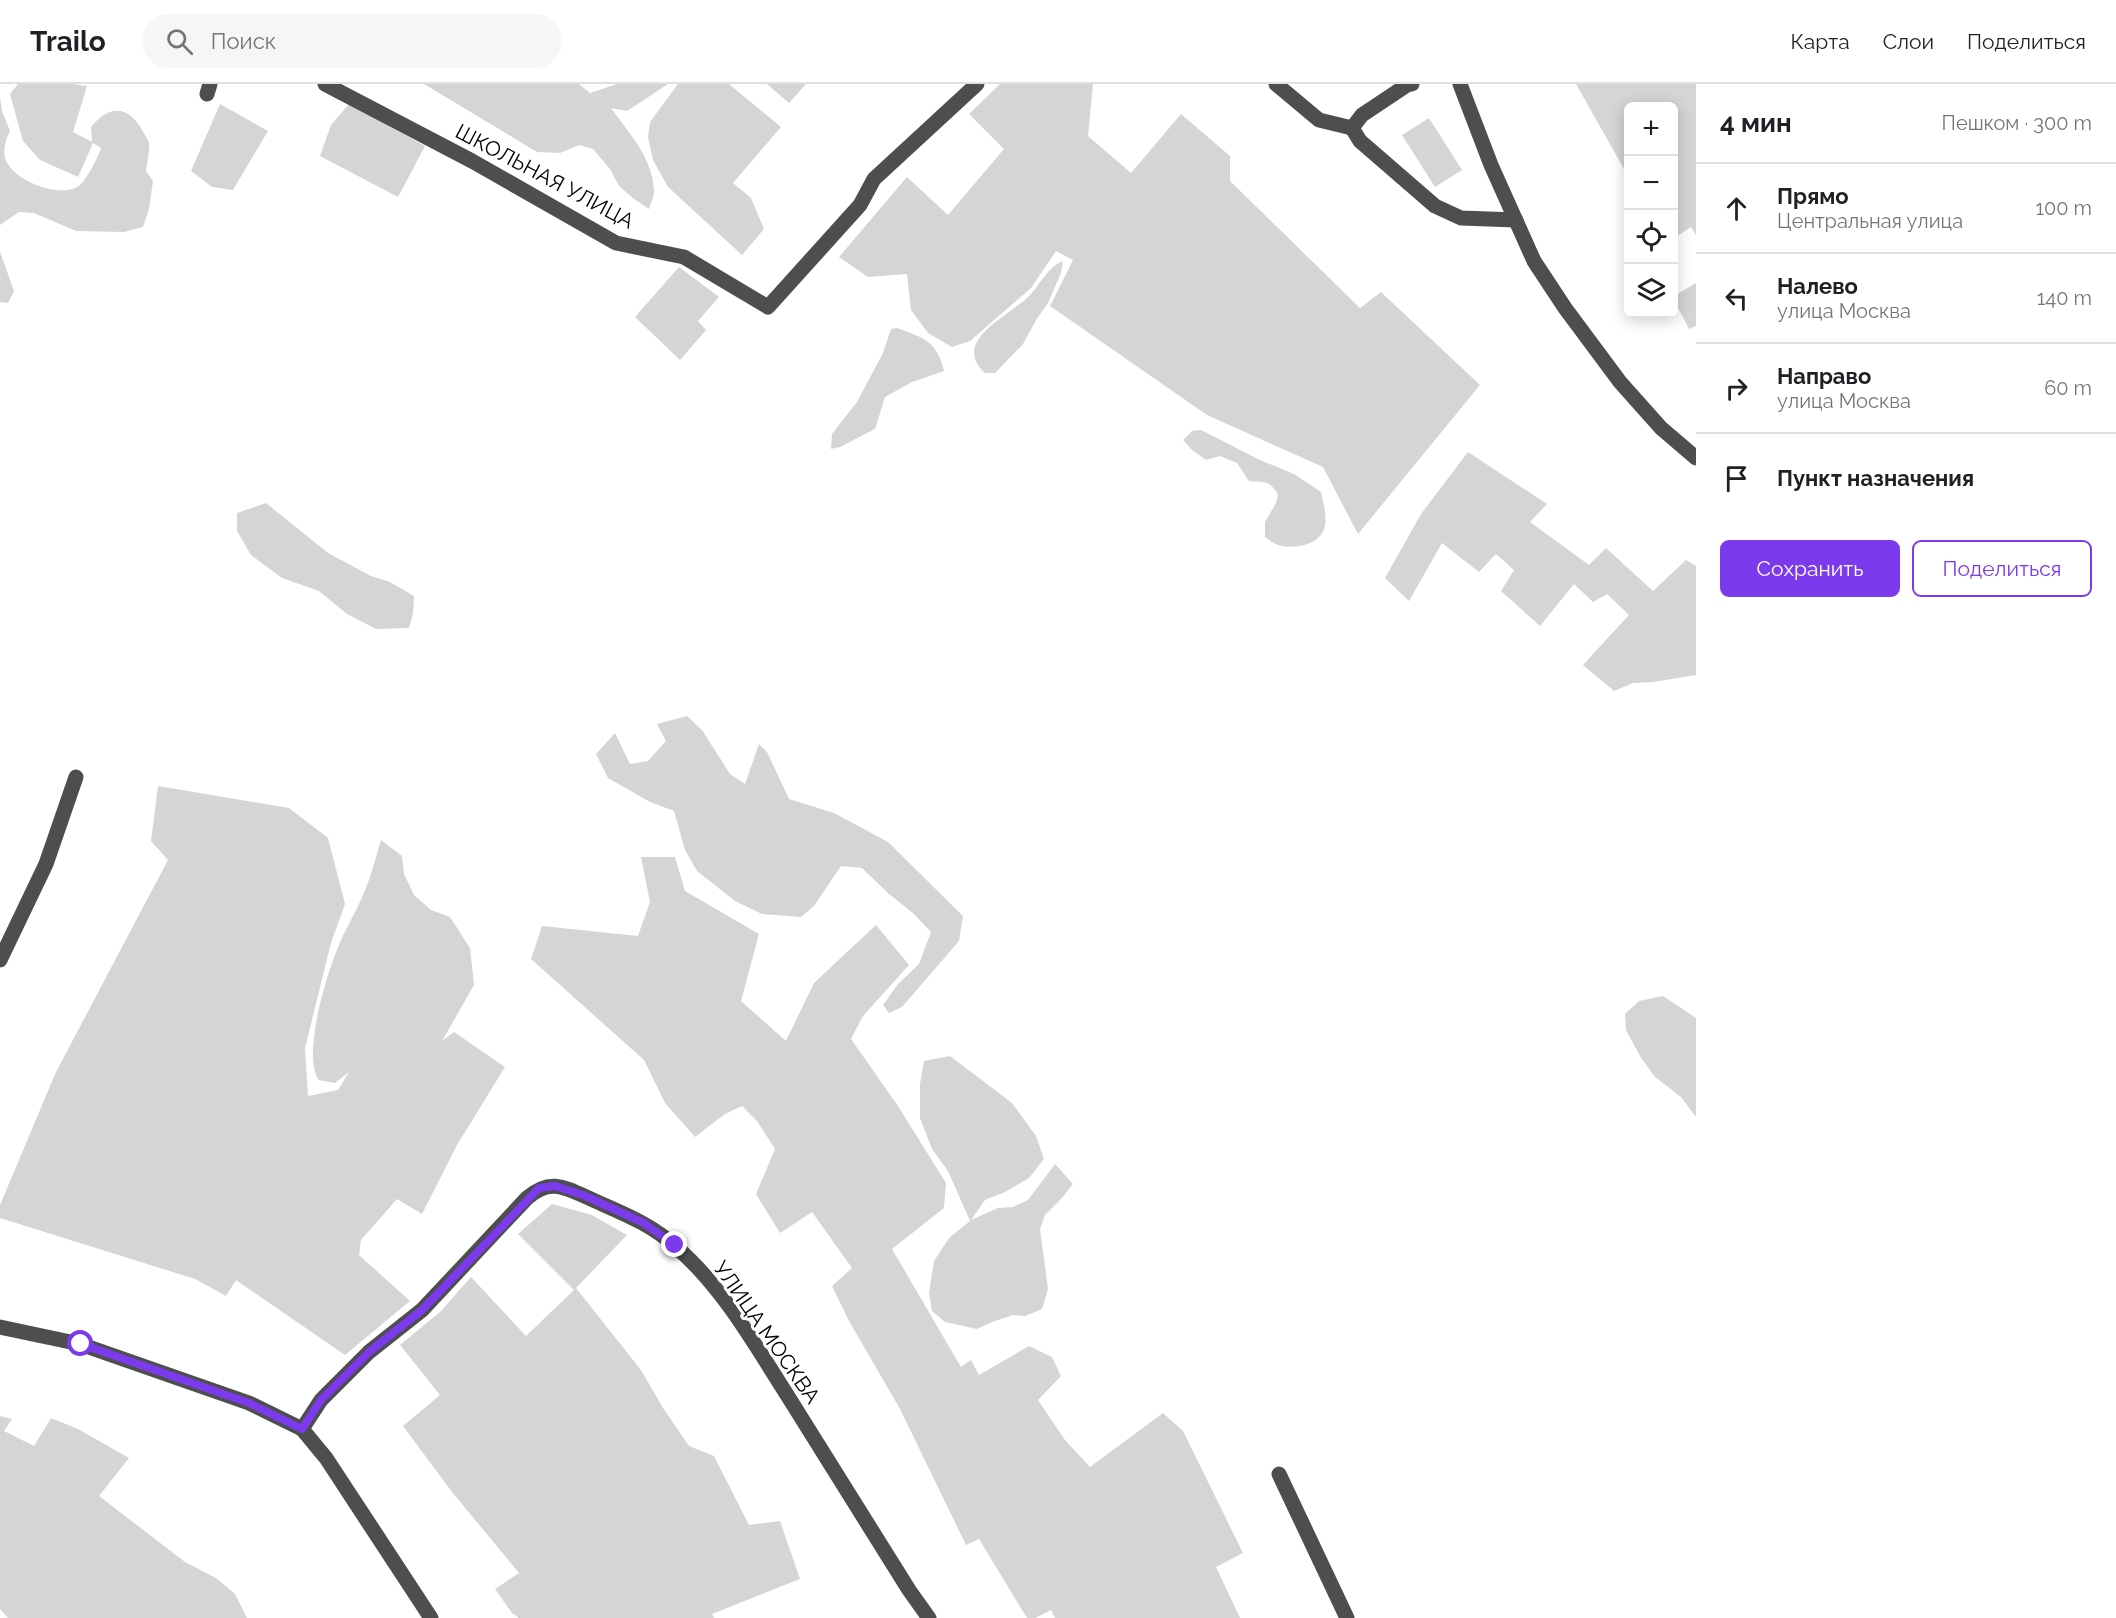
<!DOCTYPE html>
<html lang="ru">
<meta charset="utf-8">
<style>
:root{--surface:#fff;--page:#f6f6f6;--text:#202124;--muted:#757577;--line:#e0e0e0;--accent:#7c3aed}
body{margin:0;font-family:Raleway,sans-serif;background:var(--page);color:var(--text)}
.controls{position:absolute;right:18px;top:18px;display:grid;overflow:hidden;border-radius:9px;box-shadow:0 3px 15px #0003}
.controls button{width:54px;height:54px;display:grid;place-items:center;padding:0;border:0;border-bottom:2px solid var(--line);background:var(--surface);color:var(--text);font:30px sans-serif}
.stop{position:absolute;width:18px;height:18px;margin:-14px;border:4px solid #7c3aed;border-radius:50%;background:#fff}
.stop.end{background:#7c3aed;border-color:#fff;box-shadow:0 2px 6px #0008}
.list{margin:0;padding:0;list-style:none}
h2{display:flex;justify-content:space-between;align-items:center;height:78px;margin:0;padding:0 24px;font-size:26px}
h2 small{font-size:20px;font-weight:400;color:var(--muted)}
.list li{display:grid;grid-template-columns:39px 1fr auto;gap:18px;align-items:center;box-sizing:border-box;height:90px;padding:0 24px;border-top:2px solid var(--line)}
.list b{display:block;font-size:22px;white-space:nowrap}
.list p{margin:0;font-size:20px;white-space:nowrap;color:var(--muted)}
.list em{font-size:20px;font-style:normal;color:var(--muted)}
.actions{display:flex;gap:12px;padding:18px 24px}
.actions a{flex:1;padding:14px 0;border:2px solid var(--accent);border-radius:9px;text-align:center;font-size:21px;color:var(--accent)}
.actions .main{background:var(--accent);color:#fff}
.icon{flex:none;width:33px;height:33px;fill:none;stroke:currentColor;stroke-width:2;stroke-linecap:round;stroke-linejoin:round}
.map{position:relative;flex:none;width:1696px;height:1534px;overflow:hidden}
header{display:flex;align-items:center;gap:36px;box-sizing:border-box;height:84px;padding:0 30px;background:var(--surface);border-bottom:2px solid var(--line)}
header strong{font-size:28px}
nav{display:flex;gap:33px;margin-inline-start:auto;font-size:21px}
.search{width:420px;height:54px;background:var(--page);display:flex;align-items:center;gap:15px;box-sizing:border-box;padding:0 21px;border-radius:33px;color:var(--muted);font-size:22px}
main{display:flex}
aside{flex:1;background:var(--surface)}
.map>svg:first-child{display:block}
.green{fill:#d5d5d5}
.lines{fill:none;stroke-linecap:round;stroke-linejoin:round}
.minor{stroke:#4e4e4e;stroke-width:15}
.route{stroke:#7c3aed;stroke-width:8}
.labels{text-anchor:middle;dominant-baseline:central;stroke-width:6;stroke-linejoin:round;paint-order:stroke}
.street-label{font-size:21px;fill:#000;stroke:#fff}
</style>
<header>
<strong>Trailo</strong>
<div class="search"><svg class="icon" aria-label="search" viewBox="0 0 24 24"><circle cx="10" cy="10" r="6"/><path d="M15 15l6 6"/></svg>Поиск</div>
<nav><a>Карта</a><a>Слои</a><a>Поделиться</a></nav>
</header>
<main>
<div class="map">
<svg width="1696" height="1534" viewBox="0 0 1696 1534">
<rect width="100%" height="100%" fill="#fff"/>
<g class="green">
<path d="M18 0H73L87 2 73 48 92 58 91 43C109 21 128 21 142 46 144 50 148 55 149 59 150 67 147 78 146 87L153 97 149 125 143 143 124 148 76 147 34 129 19 128 0 141V14L2 27 10 47C6 55 3 64 5 74 12 96 57 114 77 103 85 100 98 73 101 64L93 59 78 93 40 76 23 57 10 10Z"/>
<path d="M424 0H579L590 9 617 0H668L627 27 611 24C629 49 653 74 654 107 654 112 651 119 649 125L634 115 619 102 610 85 593 65 579 61 560 69 537 68Z"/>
<path d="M678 0H729L781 43 733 99 751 114 764 145 742 171 668 103 653 76 648 53 650 38Z"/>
<path d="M767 0H806L789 19Z"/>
<path d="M1000 0H1093L1088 52 1131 89 1181 30 1230 72V97L1360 224 1381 208 1480 301 1358 450 1323 383 1207 331 1050 222 1073 176 1056 167 1031 204 970 257 952 263 928 249 911 226 907 190 868 193 839 173 907 93 948 131 1004 65 969 30Z"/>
<path d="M1576 0H1696V151L1691 143 1674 154V22H1628V92Z"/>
<path d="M220 20 268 47 233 106 212 103 191 87Z"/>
<path d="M349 20 425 62 398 113 320 72 331 41Z"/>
<path d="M1429 34 1462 86 1435 103 1402 51Z"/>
<path d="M0 168 14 207 8 219 0 218Z"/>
<path d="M1063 177 1061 189 1048 219 1036 236 1023 260 995 289H985C951 258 1005 234 1027 214 1040 202 1046 184 1063 177Z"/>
<path d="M679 183 719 213 698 237 706 246 680 276 635 233Z"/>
<path d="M1696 199V242L1689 245 1674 216V212Z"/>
<path d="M897 244C924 254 937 257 944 287L912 298 885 313 875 345 840 363 831 365 832 350 857 318 883 269 891 245Z"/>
<path d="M1201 346 1260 376 1294 390 1321 408C1323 418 1327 431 1325 441 1323 461 1293 466 1278 461 1273 459 1269 456 1265 453V438L1276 419 1278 410C1268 395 1265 399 1249 397L1237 379 1220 372 1206 376 1191 365 1183 356 1192 347Z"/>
<path d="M1468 368 1547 420 1530 438 1589 481 1606 464 1653 507 1686 476 1696 482V591L1653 598 1633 599 1614 607 1583 581 1629 531 1607 510 1593 518 1574 500 1540 542 1501 507 1514 486 1496 470 1479 488 1442 459 1409 517 1385 494 1421 430Z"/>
<path d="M266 419 328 469 371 492 390 498 414 512 413 530 409 544 376 545 347 530 319 507 282 494 251 471 237 447V429Z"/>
<path d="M687 632 702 646 730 690 745 700 759 660 767 668 789 715 834 729 888 758 963 832 959 857 902 923 889 929 883 921 898 900 919 880 931 848 913 829 889 810 862 784 841 782 814 822 801 833 762 830 735 817 697 787 685 766 674 727 650 718 608 694 596 670 615 649 630 680 648 677 666 657 657 640Z"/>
<path d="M158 702 289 724 328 754 345 820 331 859 305 964 308 1012 338 1006 349 988 335 999 319 996C302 973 325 897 335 871 343 848 357 827 366 804 372 789 376 772 381 756L402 772 404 790 414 811 431 826 450 833 470 864 474 901 442 957 454 948 505 983 457 1061 422 1130 397 1115 361 1156 359 1171 410 1217 345 1271 236 1196 226 1212 195 1195 0 1134V1121L56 988 168 776 151 757Z"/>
<path d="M641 773H675L685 807 759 850 741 917 786 957 814 899 876 841 909 881 863 932 851 955 898 1022 946 1099 944 1124 892 1165 961 1283 971 1276 979 1291 1029 1262 1052 1273 1061 1292 1038 1316 1065 1356 1090 1383 1163 1329 1183 1347 1243 1469 1216 1483 1240 1534H1055L1051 1526 1035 1534H1027L979 1455 966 1461 900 1325 849 1237 832 1202 852 1184 812 1128 780 1149 756 1110 775 1065 757 1037 742 1022 725 1030 695 1053 665 1019 644 976 531 875 542 842 638 852 650 818Z"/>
<path d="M1663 912 1696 934V1033L1681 1013 1655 993 1640 972 1626 946 1625 930 1639 917Z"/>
<path d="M950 972 1012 1019 1036 1052 1044 1075 1029 1094 1005 1108 985 1116 971 1136 998 1124 1013 1123 1028 1116 1055 1080 1073 1100 1061 1115 1045 1131 1040 1145 1048 1205 1042 1225 1025 1232 1013 1231 992 1238 977 1245 945 1238 932 1227 929 1209 934 1177 949 1154 970 1137 948 1087 932 1065 920 1034V1000L924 977Z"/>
<path d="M552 1120 592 1131 627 1151 576 1204 641 1286 663 1324 689 1362 714 1372 749 1441 780 1437 800 1495 712 1530 714 1534H519L512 1529 495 1505 519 1489 452 1408 403 1342 440 1311 400 1261 440 1228 471 1193 526 1252 574 1206 518 1150Z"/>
<path d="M0 1332 12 1335 4 1347 34 1362 51 1334 78 1345 129 1374 99 1412 185 1478 216 1494 235 1510 247 1534H8L0 1525Z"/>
</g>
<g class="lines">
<g class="minor">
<path d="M325 0 472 77 616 159 684 173 768 223 860 121 874 95 977 0"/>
<path d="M1276 0 1319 36 1352 44 1362 31 1407 1 1412 0"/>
<path d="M1460 0 1491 81 1534 177 1565 224 1620 298 1661 344 1696 374"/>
<path d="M207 10 210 0"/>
<path d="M1352 44 1360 57 1435 122 1461 134 1516 136"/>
<path d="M0 876 46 780 76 693"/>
<path d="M0 1243 80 1260 249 1319 302 1345 326 1374 431 1534"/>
<path d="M302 1345 321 1316 369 1268 422 1226 527 1114C551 1093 566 1104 593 1116 622 1129 651 1140 675 1162 723 1203 755 1261 789 1314 829 1378 869 1442 909 1506L929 1534"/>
<path d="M1279 1390 1347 1534"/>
</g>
</g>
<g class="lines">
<path class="route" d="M81 1260 249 1319 302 1345 321 1316 369 1268 422 1226 539 1104 555 1102 583 1111 642 1138 675 1161"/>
</g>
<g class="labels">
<g class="street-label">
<text transform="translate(545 92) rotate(28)">ШКОЛЬНАЯ УЛИЦА</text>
<text transform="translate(767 1248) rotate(55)">УЛИЦА МОСКВА</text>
</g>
</g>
</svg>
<div class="controls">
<button>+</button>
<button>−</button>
<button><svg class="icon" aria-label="locate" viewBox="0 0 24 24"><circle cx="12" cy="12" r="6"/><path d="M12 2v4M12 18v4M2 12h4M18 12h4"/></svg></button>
<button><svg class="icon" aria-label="layers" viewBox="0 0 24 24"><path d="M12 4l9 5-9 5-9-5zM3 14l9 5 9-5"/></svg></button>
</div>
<div class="stop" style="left:81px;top:1260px"></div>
<div class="stop end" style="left:675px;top:1161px"></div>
</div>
<aside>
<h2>4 мин<small>Пешком · 300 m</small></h2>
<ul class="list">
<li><svg class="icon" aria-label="ahead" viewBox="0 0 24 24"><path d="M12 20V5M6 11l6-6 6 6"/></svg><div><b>Прямо</b><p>Центральная улица</p></div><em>100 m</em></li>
<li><svg class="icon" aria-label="left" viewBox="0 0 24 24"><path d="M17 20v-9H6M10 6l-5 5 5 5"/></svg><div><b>Налево</b><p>улица Москва</p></div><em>140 m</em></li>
<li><svg class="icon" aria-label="right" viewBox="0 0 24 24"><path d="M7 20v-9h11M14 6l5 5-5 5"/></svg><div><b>Направо</b><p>улица Москва</p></div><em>60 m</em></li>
<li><svg class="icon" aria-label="arrive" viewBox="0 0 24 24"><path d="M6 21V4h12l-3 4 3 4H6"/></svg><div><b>Пункт назначения</b></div></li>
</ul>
<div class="actions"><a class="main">Сохранить</a><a>Поделиться</a></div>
</aside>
</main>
